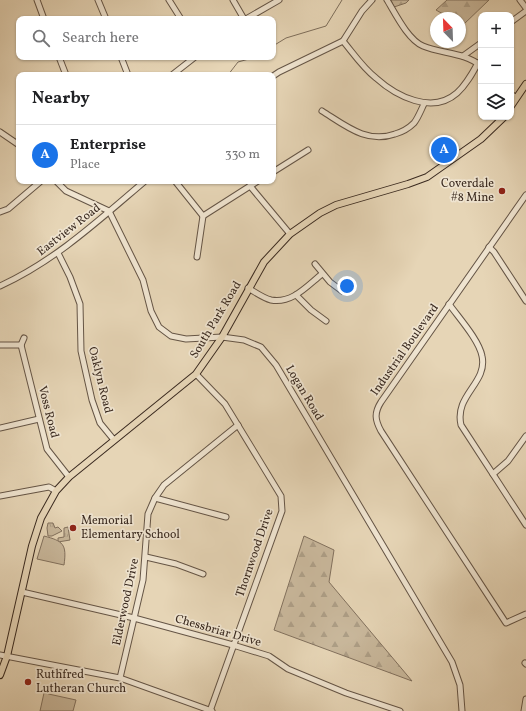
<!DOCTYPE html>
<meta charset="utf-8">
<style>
:root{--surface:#fff;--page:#f6f6f6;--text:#202124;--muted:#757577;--line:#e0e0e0;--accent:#1a73e8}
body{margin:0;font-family:Vollkorn,serif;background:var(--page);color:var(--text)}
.controls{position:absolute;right:12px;top:12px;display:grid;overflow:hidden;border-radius:8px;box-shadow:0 1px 3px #0004}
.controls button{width:36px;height:36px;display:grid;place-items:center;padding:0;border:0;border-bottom:1px solid var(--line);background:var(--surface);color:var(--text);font:20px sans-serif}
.compass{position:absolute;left:430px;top:12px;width:36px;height:36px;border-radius:50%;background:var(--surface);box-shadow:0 1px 3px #0004;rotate:337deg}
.you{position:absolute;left:347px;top:286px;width:14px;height:14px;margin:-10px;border:3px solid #fff;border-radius:50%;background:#1a73e8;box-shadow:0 0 0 6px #1a73e833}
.badge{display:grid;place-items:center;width:26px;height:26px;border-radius:50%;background:var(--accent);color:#fff;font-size:13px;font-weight:700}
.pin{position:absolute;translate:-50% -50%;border:2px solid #fff;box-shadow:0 1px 4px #0006}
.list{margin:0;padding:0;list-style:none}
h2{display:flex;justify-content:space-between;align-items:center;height:52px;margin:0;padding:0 16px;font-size:17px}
h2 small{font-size:13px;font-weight:400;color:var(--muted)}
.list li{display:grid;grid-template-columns:26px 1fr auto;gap:12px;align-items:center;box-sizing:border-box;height:60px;padding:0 16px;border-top:1px solid var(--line)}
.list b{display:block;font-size:15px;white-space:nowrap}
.list p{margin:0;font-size:13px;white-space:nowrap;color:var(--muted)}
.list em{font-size:13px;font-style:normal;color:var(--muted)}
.icon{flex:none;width:22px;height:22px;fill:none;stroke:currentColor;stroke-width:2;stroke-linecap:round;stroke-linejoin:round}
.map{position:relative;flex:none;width:526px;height:711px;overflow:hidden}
.search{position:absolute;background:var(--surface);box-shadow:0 1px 3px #0004;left:16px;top:16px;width:260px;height:44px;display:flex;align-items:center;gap:10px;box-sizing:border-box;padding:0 14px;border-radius:8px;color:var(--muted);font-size:15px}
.panel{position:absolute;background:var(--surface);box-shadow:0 1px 3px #0004;left:16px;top:72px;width:260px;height:112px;border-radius:8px}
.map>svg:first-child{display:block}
.grass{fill:url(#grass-tufts);stroke:#82715e}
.forest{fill:url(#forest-firs);stroke:#82715e}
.pitch{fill:#c9b89c;stroke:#82715e}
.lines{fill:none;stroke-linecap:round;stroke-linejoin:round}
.stream{stroke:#7e6e5b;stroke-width:1}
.minor-casing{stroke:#655546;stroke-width:7}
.major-casing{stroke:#3a2a20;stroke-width:8}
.minor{stroke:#efe4d0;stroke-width:5}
.major{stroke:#e6d5b6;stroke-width:6}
.poi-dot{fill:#8f2418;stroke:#efe4d0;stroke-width:1.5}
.labels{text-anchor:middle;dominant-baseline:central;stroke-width:3.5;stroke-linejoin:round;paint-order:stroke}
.poi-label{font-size:12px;fill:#3a2a20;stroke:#efe4d0;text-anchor:start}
.street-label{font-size:12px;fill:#3a2a20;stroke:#efe4d0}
</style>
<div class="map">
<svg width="526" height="711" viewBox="0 0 526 711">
<defs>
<pattern id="grass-tufts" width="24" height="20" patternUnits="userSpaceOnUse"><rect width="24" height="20" fill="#c9b89c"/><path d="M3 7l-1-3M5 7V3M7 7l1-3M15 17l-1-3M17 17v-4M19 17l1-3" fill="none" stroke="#ad9e86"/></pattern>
<pattern id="forest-firs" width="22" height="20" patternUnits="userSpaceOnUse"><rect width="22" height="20" fill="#c9b89c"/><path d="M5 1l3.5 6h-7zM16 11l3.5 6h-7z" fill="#ad9e86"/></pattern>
</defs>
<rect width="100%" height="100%" fill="#e6d5b6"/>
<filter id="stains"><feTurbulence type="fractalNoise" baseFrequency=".005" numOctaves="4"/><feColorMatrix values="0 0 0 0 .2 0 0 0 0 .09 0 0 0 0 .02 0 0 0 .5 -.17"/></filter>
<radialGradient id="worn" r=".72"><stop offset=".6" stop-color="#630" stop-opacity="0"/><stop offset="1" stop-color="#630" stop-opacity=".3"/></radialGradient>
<g class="grass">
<path d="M48 523H53L55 528 58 527 62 531 52 536H48L47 528Z"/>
<path d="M68 527 70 540 58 542V538L64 537V528Z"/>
</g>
<g class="forest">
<path d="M391 0H409L406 3 394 7Z"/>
<path d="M447 0H489L463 25 460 24V18H450L436 10Z"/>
<path d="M304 536 334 550 329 582 412 681 274 630Z"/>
</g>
<g class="pitch">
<path d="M44 536C63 541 67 544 64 565L37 559Z"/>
<path d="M44 693 76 700 73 711H40Z"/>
</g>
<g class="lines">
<g class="stream">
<path d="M273 46 286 38 326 26 342 0"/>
<path d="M228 75 238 62 256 57"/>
</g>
<g class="minor-casing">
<g id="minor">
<path d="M37 0 44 19"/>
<path d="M98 0 106 19"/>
<path d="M169 0 181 19"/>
<path d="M233 0 244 19"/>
<path d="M387 0C395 13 408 40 423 46 442 54 464 52 481 66"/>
<path d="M520 0 526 8"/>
<path d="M246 19 279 0"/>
<path d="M511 22 526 11"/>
<path d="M343 41C353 53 363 68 376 78 396 96 432 115 457 93 466 85 472 74 478 63"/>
<path d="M463 56 481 43"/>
<path d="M59 57 66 75"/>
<path d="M121 57 128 75"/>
<path d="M172 75 195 57"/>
<path d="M273 76 279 72 343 41 362 11 372 0"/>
<path d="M511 94 516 98"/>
<path d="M322 111C346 126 367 144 395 134 402 132 409 128 414 123 418 118 421 110 424 104"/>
<path d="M0 132 19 145"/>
<path d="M273 172 308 150"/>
<path d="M56 181 66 191 109 211 143 280 151 311 159 327 171 336 186 339 222 337 244 340 261 347 276 365 452 662 460 685 462 711"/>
<path d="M175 181 203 216 258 181"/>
<path d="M250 186 290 234"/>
<path d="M526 195 381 402C374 413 375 420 381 431L506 623 526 614"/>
<path d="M0 212 8 209 41 181"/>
<path d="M489 247 494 252 526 301"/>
<path d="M58 253 70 277 80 304 81 351 92 400 100 423 114 440"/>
<path d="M197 257 203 216"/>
<path d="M315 264 330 282 342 291"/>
<path d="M0 286C55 261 99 220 145 181"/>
<path d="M248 288C255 292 263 298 271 300 292 304 307 286 322 274"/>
<path d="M296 295 311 310 326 321"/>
<path d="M449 304C459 318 479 340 482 356 488 383 454 395 461 425L526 525"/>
<path d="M0 345H21"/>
<path d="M21 345 47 449 69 477"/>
<path d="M21 345 24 338"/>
<path d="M196 374 225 404 281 496 282 511 210 711"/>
<path d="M0 428 39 419"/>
<path d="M493 474 508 461 526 436"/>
<path d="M0 496 49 487 56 491"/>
<path d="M155 498 226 517"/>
<path d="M146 557 176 564 203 574"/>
<path d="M22 592 134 618 233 645 269 656 288 669 346 693 400 711"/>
<path d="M0 655 120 678 212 711"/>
<path d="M525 663 526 664"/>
<path d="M120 678 143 580 148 514 155 498 164 485 238 425"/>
<path d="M524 711 526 699"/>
</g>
</g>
<g class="major-casing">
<g id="major">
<path d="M511 106 526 84"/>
<path d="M0 675 7 656 32 546 41 518 56 491 69 477 196 374 222 337 264 262 290 234 320 213 336 205 408 184 427 177 481 139 504 117"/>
</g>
</g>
<use href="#minor" class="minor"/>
<use href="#major" class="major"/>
</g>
<g class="poi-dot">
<circle cx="502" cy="191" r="4"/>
<circle cx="73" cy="528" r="4"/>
<circle cx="28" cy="682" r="4"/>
</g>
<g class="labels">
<g class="poi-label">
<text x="494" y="184" text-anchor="end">Coverdale<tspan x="494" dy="14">#8 Mine</tspan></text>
<text x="81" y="521">Memorial<tspan x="81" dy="14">Elementary School</tspan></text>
<text x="36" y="675">Ruthfred<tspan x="36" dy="14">Lutheran Church</tspan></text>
</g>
<g class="street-label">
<text transform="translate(69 230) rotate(-38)">Eastview Road</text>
<text transform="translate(216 320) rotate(-59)">South Park Road</text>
<text transform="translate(405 350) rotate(-55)">Industrial Boulevard</text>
<text transform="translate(100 380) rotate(76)">Oaklyn Road</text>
<text transform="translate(304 393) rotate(59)">Logan Road</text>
<text transform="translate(48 412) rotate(76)">Voss Road</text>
<text transform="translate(255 553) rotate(-71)">Thornwood Drive</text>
<text transform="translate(126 602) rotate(-78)">Elderwood Drive</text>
<text transform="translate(218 631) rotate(16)">Chessbriar Drive</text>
</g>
</g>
<rect width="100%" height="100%" filter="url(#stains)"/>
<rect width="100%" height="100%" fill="url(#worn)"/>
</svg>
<div class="controls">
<button>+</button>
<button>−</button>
<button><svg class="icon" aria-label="layers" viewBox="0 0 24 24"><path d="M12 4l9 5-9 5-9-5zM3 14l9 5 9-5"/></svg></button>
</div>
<svg class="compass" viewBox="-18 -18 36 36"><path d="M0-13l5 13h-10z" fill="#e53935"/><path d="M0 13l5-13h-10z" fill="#757577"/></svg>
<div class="you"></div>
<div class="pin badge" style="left:444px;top:150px">A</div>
<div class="search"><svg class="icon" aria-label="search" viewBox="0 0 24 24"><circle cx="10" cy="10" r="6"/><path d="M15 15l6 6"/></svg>Search here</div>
<section class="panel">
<h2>Nearby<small></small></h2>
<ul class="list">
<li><span class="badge">A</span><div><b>Enterprise</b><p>Place</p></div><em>330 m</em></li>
</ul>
</section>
</div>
